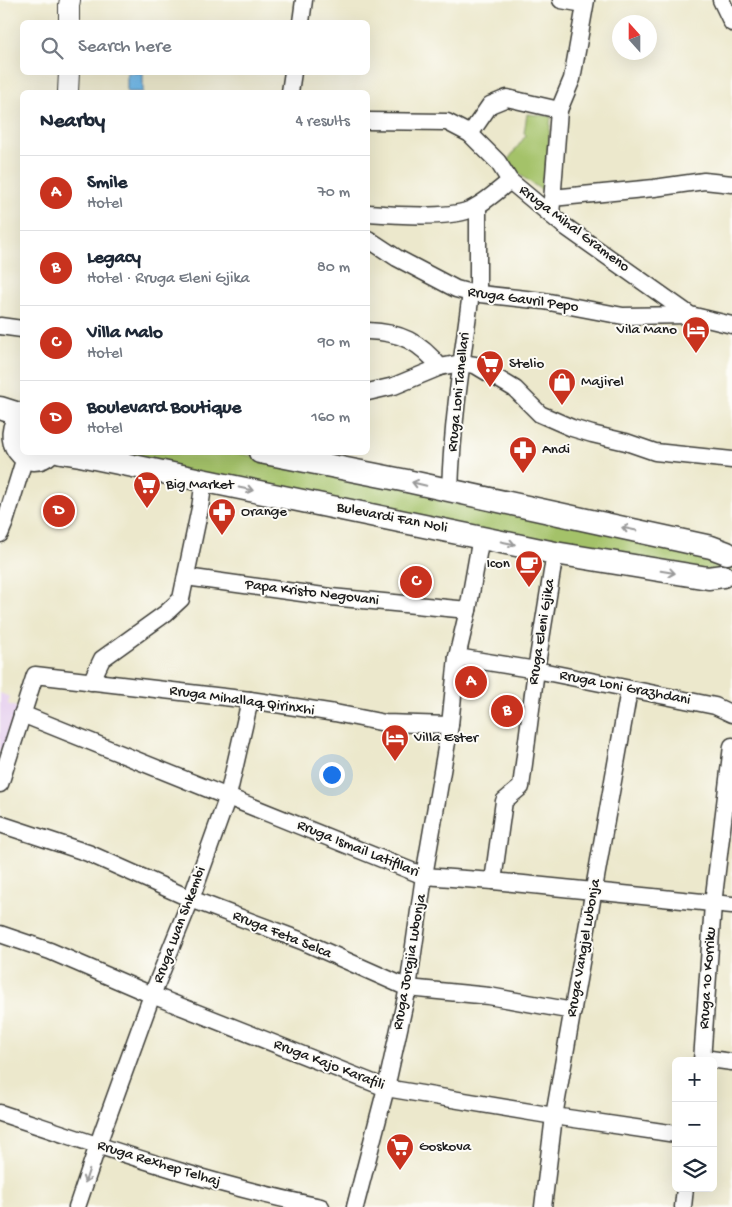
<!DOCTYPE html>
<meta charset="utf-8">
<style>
:root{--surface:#fff;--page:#f6f6f7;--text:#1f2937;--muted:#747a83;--line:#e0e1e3;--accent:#c8321e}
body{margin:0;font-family:"Gochi Hand",sans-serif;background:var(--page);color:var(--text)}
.controls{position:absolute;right:15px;bottom:15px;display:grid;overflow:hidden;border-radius:8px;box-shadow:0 5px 20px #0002}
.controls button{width:45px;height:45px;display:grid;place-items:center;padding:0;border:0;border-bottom:1px solid var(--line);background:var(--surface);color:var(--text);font:25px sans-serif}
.compass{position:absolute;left:612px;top:15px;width:45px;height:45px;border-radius:50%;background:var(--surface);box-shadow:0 5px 20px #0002;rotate:339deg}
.you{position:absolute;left:331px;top:774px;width:18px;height:18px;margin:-12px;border:4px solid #fff;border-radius:50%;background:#1a73e8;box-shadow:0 0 0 8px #1a73e833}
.badge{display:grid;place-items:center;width:32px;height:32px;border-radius:50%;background:var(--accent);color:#fff;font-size:16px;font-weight:700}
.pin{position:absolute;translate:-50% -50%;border:2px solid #fff;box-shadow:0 1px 5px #0006}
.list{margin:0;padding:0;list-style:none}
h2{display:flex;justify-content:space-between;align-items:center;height:65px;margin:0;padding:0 20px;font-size:21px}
h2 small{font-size:16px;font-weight:400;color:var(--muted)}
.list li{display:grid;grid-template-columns:32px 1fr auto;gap:15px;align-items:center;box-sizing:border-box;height:75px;padding:0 20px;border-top:1px solid var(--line)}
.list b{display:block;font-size:19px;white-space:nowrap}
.list p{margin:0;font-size:16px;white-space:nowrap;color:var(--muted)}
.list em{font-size:16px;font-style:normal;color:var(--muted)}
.icon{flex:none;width:28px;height:28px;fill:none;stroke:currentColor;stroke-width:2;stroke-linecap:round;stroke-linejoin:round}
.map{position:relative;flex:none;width:732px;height:1207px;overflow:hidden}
.search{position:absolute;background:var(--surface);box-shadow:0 5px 20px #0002;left:20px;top:20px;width:350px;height:55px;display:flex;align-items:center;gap:12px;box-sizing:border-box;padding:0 18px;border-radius:8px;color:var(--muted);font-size:19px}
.panel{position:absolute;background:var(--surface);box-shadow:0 5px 20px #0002;left:20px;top:90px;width:350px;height:365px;border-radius:8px}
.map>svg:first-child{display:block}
.built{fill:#e7d2ef}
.green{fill:#a4c269;stroke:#606f42}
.water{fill:#72baea;stroke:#476b83}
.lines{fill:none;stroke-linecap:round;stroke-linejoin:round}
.minor-casing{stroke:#3b3b36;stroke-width:19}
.tertiary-casing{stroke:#3b3b36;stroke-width:22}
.secondary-casing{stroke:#3b3b36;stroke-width:25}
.minor{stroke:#fff;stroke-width:16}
.tertiary{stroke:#fff;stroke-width:20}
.secondary{stroke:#fff;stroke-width:22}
.oneway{stroke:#999}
.labels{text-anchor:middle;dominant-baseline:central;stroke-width:4;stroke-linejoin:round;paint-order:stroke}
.street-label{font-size:15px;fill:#1c1c1c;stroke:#fdfcf7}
.poi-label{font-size:15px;fill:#1c1c1c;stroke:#fdfcf7;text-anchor:start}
</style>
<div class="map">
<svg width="732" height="1207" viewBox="0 0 732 1207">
<rect width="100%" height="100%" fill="#fdfcf7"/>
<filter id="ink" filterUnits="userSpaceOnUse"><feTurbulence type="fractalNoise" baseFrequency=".02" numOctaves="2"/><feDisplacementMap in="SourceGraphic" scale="10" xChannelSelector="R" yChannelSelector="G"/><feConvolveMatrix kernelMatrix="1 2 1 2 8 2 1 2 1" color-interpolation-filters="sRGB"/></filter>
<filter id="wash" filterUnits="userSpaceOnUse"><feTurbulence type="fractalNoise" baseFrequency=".0096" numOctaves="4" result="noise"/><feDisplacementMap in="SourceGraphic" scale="20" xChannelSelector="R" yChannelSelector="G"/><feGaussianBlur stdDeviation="1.12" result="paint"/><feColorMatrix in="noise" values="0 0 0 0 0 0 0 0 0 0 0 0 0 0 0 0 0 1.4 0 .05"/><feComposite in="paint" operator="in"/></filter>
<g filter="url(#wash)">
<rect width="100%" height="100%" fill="#ece8cc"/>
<path class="built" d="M0 693 10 697 8 704 19 708 0 763Z"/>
<g class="green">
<path d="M527 114 551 116 544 192 505 164 526 135 524 133Z"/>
<path d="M91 453H237L732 552V582Z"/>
</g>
<rect class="water" x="127" y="73" width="16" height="19"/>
</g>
<g filter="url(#ink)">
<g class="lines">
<g class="minor-casing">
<g id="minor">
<path d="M561 0 584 4"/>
<path d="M721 0 732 23"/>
<path d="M301 22 304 0"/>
<path d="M290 92 293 72"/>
<path d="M368 121 447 122 470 134 498 162 510 181 563 225 690 315 732 325"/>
<path d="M470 134 490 105 507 98 559 110"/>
<path d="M552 198 654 188 704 181 732 184"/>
<path d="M368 213C393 215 446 219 469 210 484 204 497 191 510 181"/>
<path d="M551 215 559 110 572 79 586 0"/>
<path d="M368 239 397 258 456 289 471 293 544 301 623 316 690 315"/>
<path d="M478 293V206"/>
<path d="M0 326 22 329"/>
<path d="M368 331C400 332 420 342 440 367"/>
<path d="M368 392 394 386 440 367 461 363 475 365 515 389 540 414 572 428 592 434 626 442 655 452 732 460"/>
<path d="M450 491C452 425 462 359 471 293"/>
<path d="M0 534 5 522 25 457"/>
<path d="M186 577 331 597 468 610"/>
<path d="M457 657 536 670 715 706 732 714"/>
<path d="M91 682 102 659 166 613 181 599 200 508 204 480"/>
<path d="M22 714 424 876 493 881 732 905"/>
<path d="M0 784 35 675 250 700 335 713 385 723 450 725"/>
<path d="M0 824 88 853 191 899 302 941 408 988 489 996 573 1011"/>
<path d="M493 881 504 801 521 787 536 670 555 553"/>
<path d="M0 934 50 951 152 995 386 1088 554 1116 676 1134"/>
<path d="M703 1058 732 1062"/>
<path d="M702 1061 713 904 732 746"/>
<path d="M0 1113C106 1148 211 1185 321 1207"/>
<path d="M77 1207 102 1133 152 995 191 899 228 796 250 700"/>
<path d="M355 1207 386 1088 408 988 424 876 450 725 457 657 468 610 481 537"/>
<path d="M543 1207 554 1116 629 690"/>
<path d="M683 1207 685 1188"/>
</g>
</g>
<g class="tertiary-casing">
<g id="tertiary">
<path d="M69 22V5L70 0"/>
<path d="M68 92 69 72"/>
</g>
</g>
<g class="secondary-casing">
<g id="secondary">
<path d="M0 408 22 415"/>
<path d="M22 416C0 436 25 475 50 452"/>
<path d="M61 452 80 455 555 553 708 578 723 576"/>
<path d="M260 452 407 481 711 547 727 553"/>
</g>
</g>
<use href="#minor" class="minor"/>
<use href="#tertiary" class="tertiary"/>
<use href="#secondary" class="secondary"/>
</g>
<defs><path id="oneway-shaft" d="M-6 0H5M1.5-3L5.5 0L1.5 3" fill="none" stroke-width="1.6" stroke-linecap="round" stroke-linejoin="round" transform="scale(1.25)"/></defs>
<g class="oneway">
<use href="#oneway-shaft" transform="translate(419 484) rotate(-167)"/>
<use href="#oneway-shaft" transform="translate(246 489) rotate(12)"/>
<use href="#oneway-shaft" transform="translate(629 529) rotate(-168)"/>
<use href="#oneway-shaft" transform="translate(508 543) rotate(12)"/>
<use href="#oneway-shaft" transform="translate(668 572) rotate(9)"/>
<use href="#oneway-shaft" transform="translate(87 1176) rotate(108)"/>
</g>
</g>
<defs>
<g id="hotel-pin" transform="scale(1.4375)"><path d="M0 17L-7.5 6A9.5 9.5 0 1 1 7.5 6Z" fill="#c8321e" stroke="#fdfcf7"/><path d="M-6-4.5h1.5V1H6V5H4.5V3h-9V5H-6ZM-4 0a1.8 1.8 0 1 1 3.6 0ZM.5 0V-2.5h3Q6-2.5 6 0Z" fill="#fff"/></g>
<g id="supermarket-pin" transform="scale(1.4375)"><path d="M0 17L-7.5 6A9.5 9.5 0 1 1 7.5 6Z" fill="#c8321e" stroke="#fdfcf7"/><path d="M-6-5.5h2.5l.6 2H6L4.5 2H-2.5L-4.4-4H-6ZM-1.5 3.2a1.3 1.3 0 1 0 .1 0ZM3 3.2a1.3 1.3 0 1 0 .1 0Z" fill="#fff"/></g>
<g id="shop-pin" transform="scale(1.4375)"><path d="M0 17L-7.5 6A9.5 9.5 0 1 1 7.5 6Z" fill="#c8321e" stroke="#fdfcf7"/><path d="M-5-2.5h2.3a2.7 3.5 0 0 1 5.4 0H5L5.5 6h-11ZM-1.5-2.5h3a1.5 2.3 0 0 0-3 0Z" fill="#fff"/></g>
<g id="pharmacy-pin" transform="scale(1.4375)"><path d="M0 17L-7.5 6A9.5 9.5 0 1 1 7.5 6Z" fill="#c8321e" stroke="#fdfcf7"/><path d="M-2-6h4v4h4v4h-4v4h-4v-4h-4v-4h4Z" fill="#fff"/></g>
<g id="cafe-pin" transform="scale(1.4375)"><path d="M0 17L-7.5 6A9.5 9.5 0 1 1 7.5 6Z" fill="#c8321e" stroke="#fdfcf7"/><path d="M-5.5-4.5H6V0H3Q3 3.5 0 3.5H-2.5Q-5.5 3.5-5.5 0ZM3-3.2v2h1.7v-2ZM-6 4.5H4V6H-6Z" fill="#fff"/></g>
</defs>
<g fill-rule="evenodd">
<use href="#hotel-pin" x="696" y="330"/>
<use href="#supermarket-pin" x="490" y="364"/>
<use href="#shop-pin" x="562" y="382"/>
<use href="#pharmacy-pin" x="523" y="450"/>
<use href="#supermarket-pin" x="147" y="485"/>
<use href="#pharmacy-pin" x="222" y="512"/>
<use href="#cafe-pin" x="529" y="564"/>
<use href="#hotel-pin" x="395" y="738"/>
<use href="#supermarket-pin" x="400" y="1147"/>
</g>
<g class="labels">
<g class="street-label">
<text transform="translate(574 229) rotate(37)">Rruga Mihal Grameno</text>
<text transform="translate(523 300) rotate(8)">Rruga Gavril Pepo</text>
<text transform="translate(459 392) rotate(-84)">Rruga Loni Tanellari</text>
<text transform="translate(392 518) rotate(11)">Bulevardi Fan Noli</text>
<text transform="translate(312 593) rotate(7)">Papa Kristo Negovani</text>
<text transform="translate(542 632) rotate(-81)">Rruga Eleni Gjika</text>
<text transform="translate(625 688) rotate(11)">Rruga Loni Grazhdani</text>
<text transform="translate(242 701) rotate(8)">Rruga Mihallaq Qirinxhi</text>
<text transform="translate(358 849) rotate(22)">Rruga Ismail Latifllari</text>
<text transform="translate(180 925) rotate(-69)">Rruga Luan Shkembi</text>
<text transform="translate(282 935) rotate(22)">Rruga Feta Selca</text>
<text transform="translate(584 948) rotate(-80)">Rruga Vangjel Lubonja</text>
<text transform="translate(410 962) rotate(-80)">Rruga Jorgjia Lubonja</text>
<text transform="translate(708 978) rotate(-86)">Rruga 10 Korriku</text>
<text transform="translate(329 1065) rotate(21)">Rruga Kajo Karafili</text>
<text transform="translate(159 1164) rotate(17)">Rruga Rexhep Telhaj</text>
</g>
<g class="poi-label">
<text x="677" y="330" text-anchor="end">Vila Mano</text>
<text x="509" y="364">Stelio</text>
<text x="581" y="382">Majirel</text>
<text x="542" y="450">Andi</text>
<text x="166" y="485">Big Market</text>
<text x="241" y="512">Orange</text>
<text x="510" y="564" text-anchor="end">Icon</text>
<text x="414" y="738">Villa Ester</text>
<text x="419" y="1147">Goskova</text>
</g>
</g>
</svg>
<div class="controls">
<button>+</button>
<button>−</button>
<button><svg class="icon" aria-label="layers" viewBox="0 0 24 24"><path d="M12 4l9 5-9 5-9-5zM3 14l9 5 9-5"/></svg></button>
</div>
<svg class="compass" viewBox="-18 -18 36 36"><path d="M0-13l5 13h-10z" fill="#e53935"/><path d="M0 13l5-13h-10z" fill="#747a83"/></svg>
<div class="you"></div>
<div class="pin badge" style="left:471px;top:682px">A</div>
<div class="pin badge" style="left:507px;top:711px">B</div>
<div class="pin badge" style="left:416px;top:582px">C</div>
<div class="pin badge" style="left:59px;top:511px">D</div>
<div class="search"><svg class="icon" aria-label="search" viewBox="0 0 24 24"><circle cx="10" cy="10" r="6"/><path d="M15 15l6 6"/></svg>Search here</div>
<section class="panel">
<h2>Nearby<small>4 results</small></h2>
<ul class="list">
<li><span class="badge">A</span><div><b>Smile</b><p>Hotel</p></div><em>70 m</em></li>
<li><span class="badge">B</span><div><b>Legacy</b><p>Hotel · Rruga Eleni Gjika</p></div><em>80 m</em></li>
<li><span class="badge">C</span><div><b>Villa Malo</b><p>Hotel</p></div><em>90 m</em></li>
<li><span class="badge">D</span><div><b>Boulevard Boutique</b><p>Hotel</p></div><em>160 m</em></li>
</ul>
</section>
</div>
